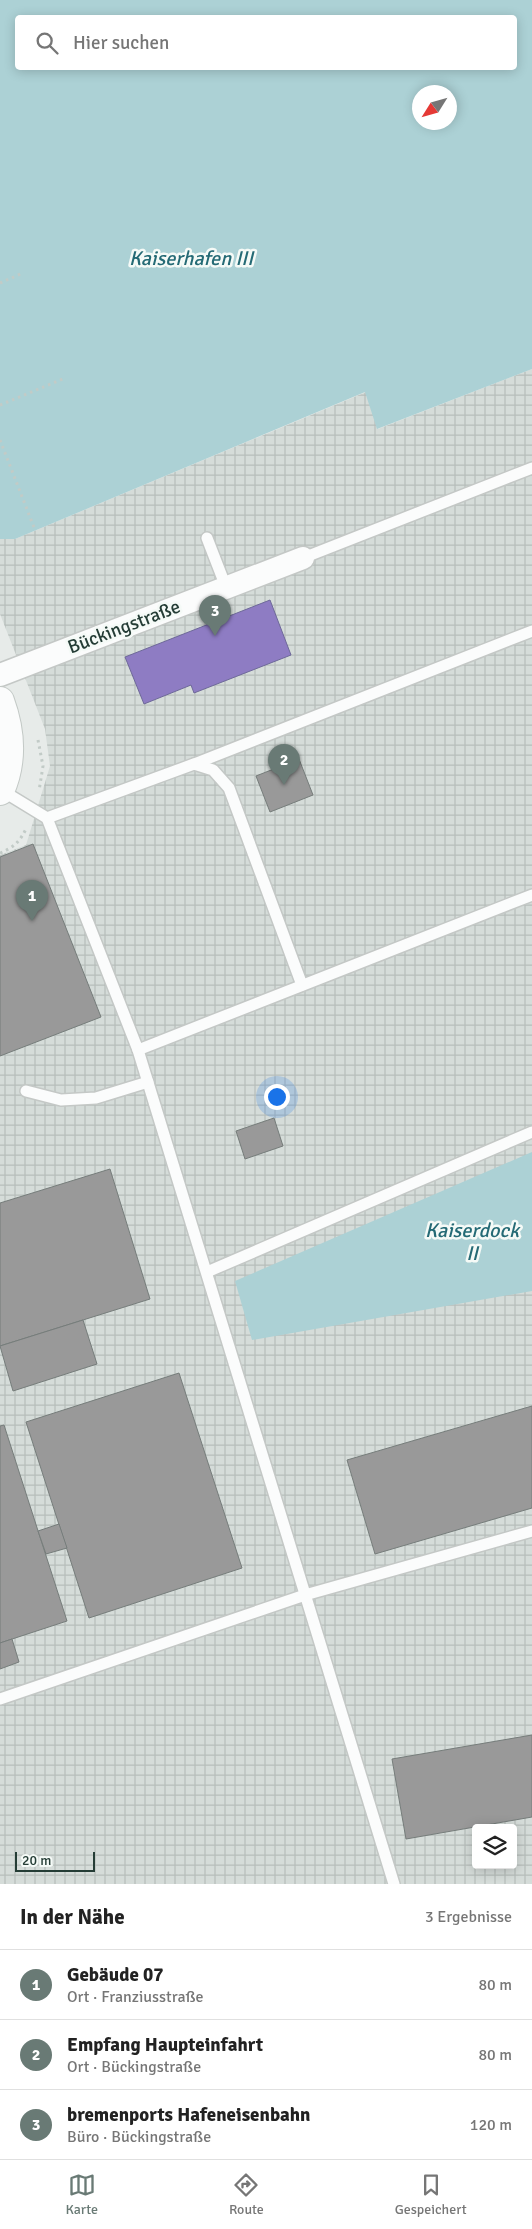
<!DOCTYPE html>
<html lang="de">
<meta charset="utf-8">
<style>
:root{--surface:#fff;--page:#f6f6f6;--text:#222;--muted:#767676;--line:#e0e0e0;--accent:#697a75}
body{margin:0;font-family:Signika,sans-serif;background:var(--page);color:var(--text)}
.controls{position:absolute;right:15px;bottom:15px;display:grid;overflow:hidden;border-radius:5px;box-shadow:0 2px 12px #0003}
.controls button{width:45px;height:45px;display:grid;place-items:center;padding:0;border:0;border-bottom:1px solid var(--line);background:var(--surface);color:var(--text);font:25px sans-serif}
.compass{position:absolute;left:412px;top:85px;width:45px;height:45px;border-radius:50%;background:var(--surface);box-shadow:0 2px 12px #0003;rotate:233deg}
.scale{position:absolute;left:15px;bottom:12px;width:80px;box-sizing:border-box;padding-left:5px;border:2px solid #253d36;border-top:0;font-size:14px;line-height:18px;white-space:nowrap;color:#253d36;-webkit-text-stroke:4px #f5faf7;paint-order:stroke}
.you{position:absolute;left:276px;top:1096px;width:18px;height:18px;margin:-12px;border:4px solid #fff;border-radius:50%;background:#1a73e8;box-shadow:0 0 0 8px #1a73e833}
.badge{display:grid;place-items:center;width:32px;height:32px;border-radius:50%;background:var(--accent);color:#fff;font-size:16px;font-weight:700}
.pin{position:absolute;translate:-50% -41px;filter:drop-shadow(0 1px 2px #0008)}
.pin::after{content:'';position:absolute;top:26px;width:18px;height:15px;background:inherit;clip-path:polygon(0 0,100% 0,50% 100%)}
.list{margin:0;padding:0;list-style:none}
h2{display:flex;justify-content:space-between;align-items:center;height:65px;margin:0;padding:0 20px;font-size:21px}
h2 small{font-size:16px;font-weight:400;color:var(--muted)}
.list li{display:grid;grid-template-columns:32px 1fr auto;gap:15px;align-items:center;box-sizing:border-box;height:70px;padding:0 20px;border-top:1px solid var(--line)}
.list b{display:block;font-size:19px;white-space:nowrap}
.list p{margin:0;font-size:16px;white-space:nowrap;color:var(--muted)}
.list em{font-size:16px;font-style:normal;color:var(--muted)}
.icon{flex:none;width:28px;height:28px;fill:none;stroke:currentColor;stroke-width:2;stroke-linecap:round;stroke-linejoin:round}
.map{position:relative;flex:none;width:532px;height:1884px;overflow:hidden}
.search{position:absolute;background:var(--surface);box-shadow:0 2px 12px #0003;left:15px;right:15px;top:15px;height:55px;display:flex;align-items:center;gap:12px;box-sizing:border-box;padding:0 18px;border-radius:5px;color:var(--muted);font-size:19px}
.sheet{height:275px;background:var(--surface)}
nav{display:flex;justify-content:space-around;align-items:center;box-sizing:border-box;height:70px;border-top:1px solid var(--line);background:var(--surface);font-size:14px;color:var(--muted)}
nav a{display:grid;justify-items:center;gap:2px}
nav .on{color:var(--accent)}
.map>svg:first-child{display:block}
.industrial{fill:url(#industrial-grid);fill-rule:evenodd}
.water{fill:#acd1d5;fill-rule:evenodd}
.offices{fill:#8e7cc3;stroke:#6e6999}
.industry{fill:#999;stroke:#767d7b}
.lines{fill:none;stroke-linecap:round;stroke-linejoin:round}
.service-casing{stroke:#c4c8c6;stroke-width:14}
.minor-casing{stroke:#c4c8c6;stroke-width:25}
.secondary-casing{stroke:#c3c9c6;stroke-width:30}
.path{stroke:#c2cbc7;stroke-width:3;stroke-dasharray:2.5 4;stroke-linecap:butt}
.service{stroke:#fbfcfc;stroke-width:11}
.minor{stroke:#fbfcfc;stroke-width:22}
.secondary{stroke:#fbfcfc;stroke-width:28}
.labels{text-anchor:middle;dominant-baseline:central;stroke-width:5;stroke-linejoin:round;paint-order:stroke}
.street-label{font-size:19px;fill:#253d36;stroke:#f5faf7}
.water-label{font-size:20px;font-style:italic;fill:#246a75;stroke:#f5faf7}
</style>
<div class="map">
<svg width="532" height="1884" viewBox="0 0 532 1884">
<defs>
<pattern id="industrial-grid" width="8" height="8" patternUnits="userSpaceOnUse" patternTransform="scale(1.25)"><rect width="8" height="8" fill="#d5dcd9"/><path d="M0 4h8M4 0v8" fill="none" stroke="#b7bebb"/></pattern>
</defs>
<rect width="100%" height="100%" fill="#e7ebe9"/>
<path class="industrial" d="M532 369V1884H0V855L26 845 50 766 45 729 0 614V539H15L366 392 378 429ZM476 1828H513V1865H476Z"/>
<g class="water">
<path d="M0 0H532V369L377 429 365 392 15 539H0ZM18 18H514V68H18ZM420 92H450V122H420Z"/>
<path d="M532 1152V1291L252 1340 235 1281Z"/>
</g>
<path class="offices" d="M270 600 291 655 194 693 191 685 144 704 125 657Z"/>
<g class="industry">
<path d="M299 759 313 795 270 812 256 776Z"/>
<path d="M33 844 101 1017 0 1056V857Z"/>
<path d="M274 1118 283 1146 245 1159 236 1131Z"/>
<path d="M110 1169 150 1299 0 1346V1203Z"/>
<path d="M83 1320 97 1364 13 1391 0 1346Z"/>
<path d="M179 1373 242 1568 89 1618 26 1422Z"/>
<path d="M532 1406V1508L375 1554 347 1460Z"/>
<path d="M4 1425 67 1621 0 1643V1426Z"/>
<path d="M59 1524 67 1548 46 1554 38 1531Z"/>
<path d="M12 1639 19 1662 0 1669V1643Z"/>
<path d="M532 1735V1817L406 1839 392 1759Z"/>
</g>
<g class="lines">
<g class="service-casing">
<g id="service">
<path d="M207 538 226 587"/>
<path d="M303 558 532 468"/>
<path d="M194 764 532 631"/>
<path d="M1 790 47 818 138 1050 394 1884"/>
<path d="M47 818 194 764 213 770 229 788 302 985"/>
<path d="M138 1050 532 895"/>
<path d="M26 1091 61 1100 96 1098 148 1082"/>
<path d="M207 1272 532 1132"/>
<path d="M0 1699 305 1595 532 1531"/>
</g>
</g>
<g class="minor-casing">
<path id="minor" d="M0 675 303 558"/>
</g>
<g class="secondary-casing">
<path id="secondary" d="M0 701C11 731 13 762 0 791"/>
</g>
<g class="path">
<path d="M0 283 23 273"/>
<path d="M0 405 65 378"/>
<path d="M0 440 35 530"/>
<path d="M38 740 43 766 39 791"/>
<path d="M0 853C15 847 20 841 27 827"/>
</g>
<use href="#service" class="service"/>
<use href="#minor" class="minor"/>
<use href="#secondary" class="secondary"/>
</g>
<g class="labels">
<g class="street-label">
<text transform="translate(124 627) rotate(-21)">Bückingstraße</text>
</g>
<g class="water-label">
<text x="191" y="258">Kaiserhafen III</text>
<text x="472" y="1230">Kaiserdock<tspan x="472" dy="23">II</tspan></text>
</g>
</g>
</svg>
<div class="controls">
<button><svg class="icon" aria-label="layers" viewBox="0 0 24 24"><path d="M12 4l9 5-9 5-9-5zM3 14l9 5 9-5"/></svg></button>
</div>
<svg class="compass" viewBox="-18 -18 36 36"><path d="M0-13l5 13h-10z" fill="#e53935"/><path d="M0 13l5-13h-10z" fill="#767676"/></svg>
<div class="scale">20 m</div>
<div class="you"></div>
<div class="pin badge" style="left:32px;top:921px">1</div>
<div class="pin badge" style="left:284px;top:785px">2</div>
<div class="pin badge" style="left:215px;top:636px">3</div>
<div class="search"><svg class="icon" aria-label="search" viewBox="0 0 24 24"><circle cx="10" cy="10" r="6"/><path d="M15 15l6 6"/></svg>Hier suchen</div>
</div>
<section class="sheet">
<h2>In der Nähe<small>3 Ergebnisse</small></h2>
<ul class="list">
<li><span class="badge">1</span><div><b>Gebäude 07</b><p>Ort · Franziusstraße</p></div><em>80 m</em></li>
<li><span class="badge">2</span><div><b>Empfang Haupteinfahrt</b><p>Ort · Bückingstraße</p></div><em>80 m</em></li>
<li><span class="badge">3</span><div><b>bremenports Hafeneisenbahn</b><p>Büro · Bückingstraße</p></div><em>120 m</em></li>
</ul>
</section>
<nav>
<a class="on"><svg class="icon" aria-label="map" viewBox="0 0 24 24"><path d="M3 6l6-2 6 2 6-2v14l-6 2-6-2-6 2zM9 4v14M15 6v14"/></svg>Karte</a>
<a><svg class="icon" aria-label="directions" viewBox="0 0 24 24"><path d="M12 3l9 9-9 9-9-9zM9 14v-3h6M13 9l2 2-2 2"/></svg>Route</a>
<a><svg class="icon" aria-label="saved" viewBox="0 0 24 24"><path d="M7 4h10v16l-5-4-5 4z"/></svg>Gespeichert</a>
</nav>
